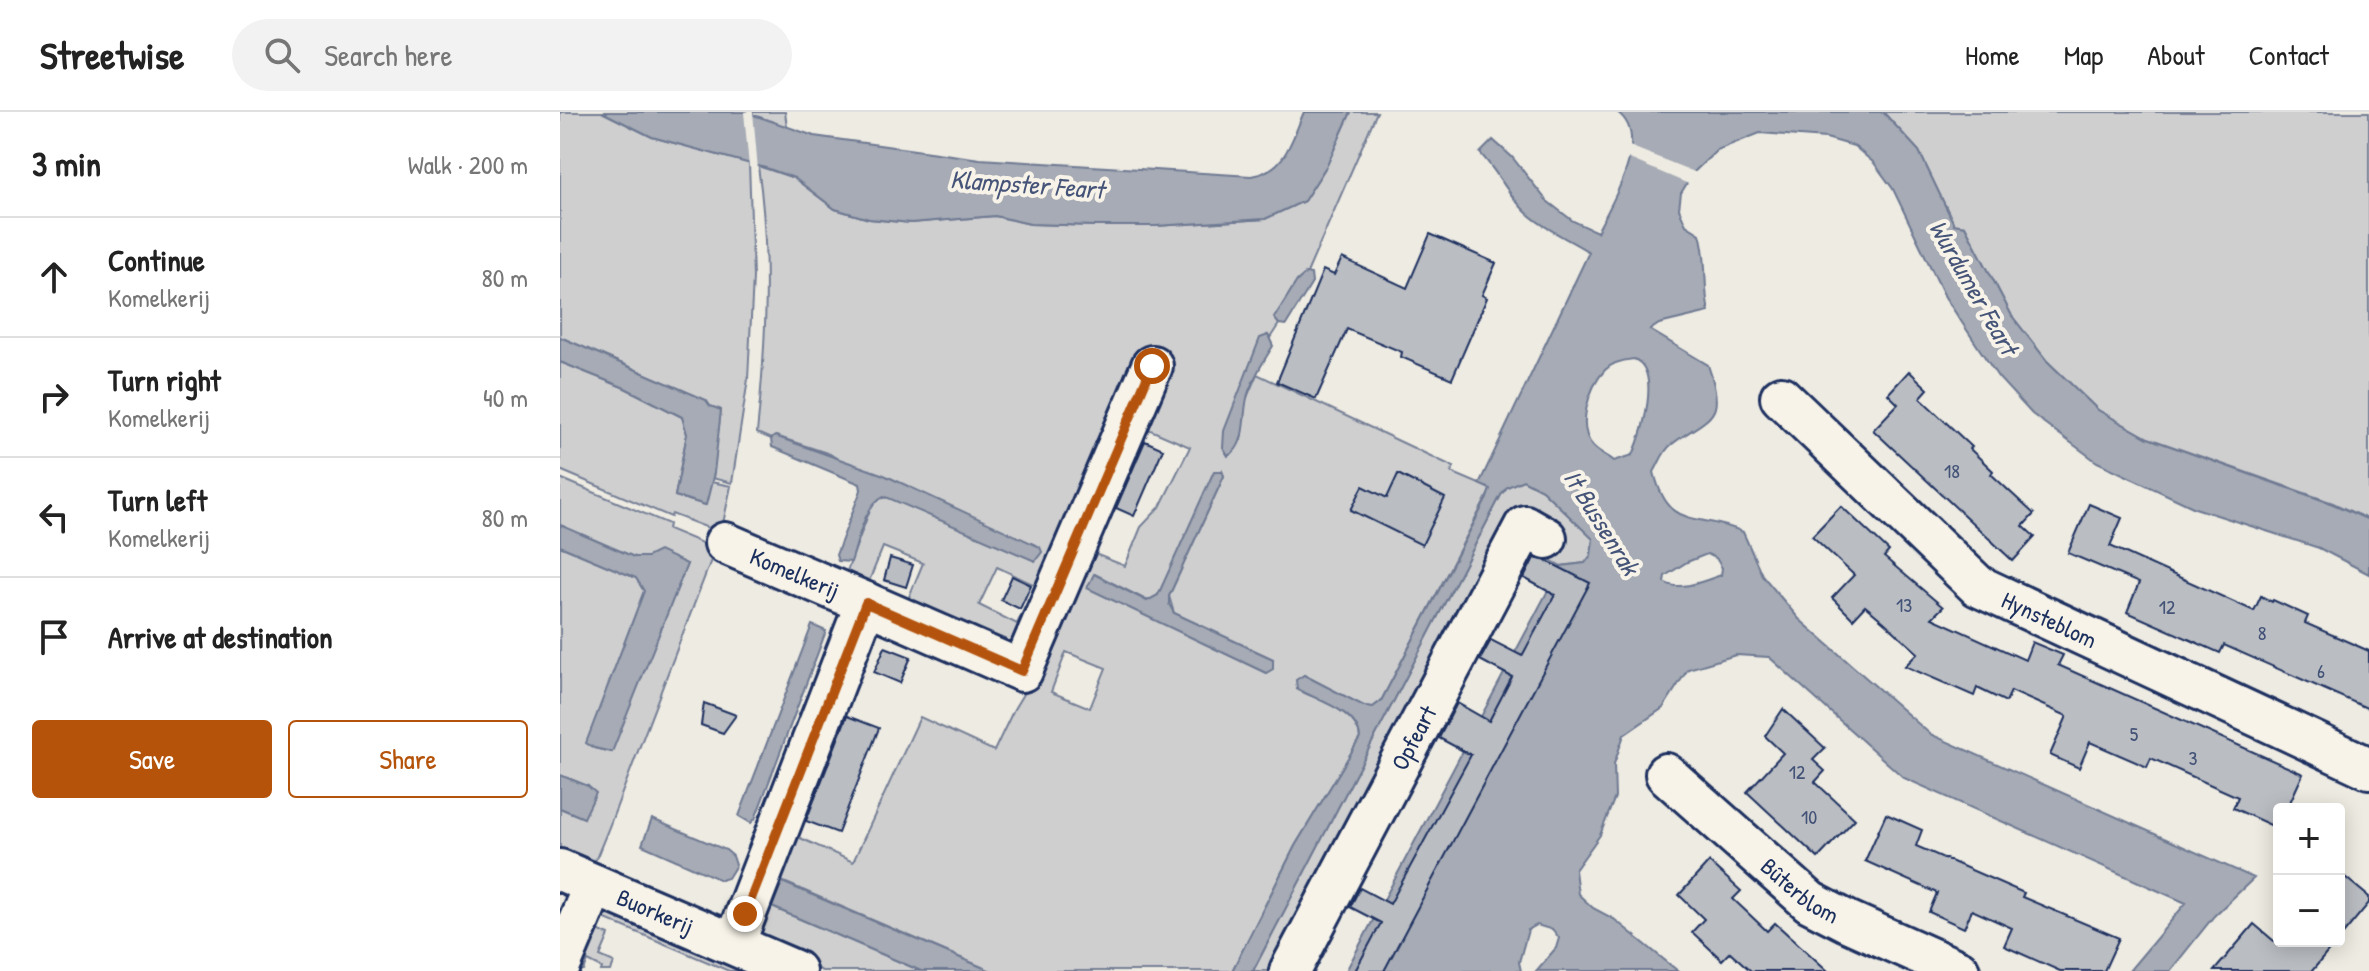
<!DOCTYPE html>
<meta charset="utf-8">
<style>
:root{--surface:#fff;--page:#f2f2f2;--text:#222;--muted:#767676;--line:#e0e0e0;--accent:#b45309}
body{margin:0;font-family:"Patrick Hand",sans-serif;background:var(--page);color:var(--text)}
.controls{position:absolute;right:24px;bottom:24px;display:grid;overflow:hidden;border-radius:8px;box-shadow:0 4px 20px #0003}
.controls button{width:72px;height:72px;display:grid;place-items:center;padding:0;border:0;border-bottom:2px solid var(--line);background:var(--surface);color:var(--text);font:40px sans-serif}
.stop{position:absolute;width:24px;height:24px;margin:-18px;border:6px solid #b45309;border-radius:50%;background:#fff}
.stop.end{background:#b45309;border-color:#fff;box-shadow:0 2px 8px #0008}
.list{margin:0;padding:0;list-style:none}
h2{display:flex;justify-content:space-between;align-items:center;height:104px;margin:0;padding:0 32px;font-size:34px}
h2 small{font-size:26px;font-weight:400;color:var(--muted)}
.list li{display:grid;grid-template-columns:52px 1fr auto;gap:24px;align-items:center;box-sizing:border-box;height:120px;padding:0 32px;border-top:2px solid var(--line)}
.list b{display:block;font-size:30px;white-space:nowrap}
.list p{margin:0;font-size:26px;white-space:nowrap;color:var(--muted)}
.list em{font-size:26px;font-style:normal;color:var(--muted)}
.actions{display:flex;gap:16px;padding:24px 32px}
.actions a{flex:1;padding:18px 0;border:2px solid var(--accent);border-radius:8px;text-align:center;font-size:28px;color:var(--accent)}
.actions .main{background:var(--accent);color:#fff}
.icon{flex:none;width:44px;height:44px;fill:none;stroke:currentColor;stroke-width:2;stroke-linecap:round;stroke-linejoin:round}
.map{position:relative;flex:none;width:1809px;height:859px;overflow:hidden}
header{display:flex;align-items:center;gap:48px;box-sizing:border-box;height:112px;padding:0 40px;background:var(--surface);border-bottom:2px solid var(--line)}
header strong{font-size:38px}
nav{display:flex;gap:44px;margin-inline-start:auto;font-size:28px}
.search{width:560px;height:72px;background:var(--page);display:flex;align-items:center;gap:20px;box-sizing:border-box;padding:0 28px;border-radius:44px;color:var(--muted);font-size:30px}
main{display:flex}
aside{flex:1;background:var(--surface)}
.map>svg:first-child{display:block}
.green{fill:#cfcfcf;stroke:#757f96;stroke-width:2;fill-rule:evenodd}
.water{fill:#a6abb5;stroke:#6e7992;stroke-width:2;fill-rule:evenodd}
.pier{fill:#eeebe2}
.building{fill:#babdc2;stroke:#1b2f5e;stroke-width:2}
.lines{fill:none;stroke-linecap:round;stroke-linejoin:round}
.minor-casing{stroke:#1b2f5e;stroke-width:46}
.minor{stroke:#f7f3e8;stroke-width:40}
.route{stroke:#b45309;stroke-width:10}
.labels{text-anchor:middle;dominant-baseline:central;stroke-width:8;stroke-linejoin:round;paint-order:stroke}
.number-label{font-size:20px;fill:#435277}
.street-label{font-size:24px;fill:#1b2f5e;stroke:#f7f3e8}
.water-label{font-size:26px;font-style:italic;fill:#455478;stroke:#f7f3e8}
</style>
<header>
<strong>Streetwise</strong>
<div class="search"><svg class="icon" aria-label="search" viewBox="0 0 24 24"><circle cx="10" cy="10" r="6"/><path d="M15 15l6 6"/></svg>Search here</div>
<nav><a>Home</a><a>Map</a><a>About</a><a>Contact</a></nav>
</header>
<main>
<aside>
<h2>3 min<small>Walk · 200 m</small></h2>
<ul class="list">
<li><svg class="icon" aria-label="ahead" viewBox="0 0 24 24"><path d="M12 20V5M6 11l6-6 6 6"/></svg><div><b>Continue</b><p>Komelkerij</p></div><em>80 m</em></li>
<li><svg class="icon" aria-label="right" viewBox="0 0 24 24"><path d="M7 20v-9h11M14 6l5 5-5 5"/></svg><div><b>Turn right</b><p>Komelkerij</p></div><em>40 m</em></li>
<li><svg class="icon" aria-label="left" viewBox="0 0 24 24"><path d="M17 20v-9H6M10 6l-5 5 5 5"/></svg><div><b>Turn left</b><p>Komelkerij</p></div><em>80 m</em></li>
<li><svg class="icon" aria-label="arrive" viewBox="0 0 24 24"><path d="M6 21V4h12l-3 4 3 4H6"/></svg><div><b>Arrive at destination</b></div></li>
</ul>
<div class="actions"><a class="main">Save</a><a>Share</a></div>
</aside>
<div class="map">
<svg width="1809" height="859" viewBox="0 0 1809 859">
<rect width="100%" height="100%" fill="#eeebe2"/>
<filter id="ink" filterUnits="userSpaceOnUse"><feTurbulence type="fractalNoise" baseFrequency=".0125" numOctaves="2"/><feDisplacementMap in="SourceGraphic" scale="16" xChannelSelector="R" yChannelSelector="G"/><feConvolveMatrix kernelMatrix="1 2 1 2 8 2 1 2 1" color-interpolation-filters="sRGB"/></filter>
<g filter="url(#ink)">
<g class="green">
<path d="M0 0H42L92 25 189 51 193 165 188 267 172 371 152 366 161 298 150 294 146 288 0 225Z"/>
<path d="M193 0H225L227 15 193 3Z"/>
<path d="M791 0H817L747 161 715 205 719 212 710 226 707 223C681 269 680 276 681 329L685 290 697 262 894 355 891 360 931 377 821 589 813 595 803 594 744 563 737 577C759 589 798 599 800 626L735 734 672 859H431L210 764 227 720 293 750 360 605 434 639 454 597 469 572 525 438 565 454 581 415 600 395 630 335 579 313 465 526 448 537 283 470 311 395 317 387 331 385 270 342 216 324 211 327 197 321C206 233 211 142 198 54L234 66 275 97 309 107 351 111 435 104 470 112 536 114H596L705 107 744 89 767 53ZM662 359 664 364 609 484 614 501 713 547 706 561 528 475 535 462 588 489 598 483ZM323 435 363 451 347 490 307 474ZM437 455 475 473 457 512 419 493ZM506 540 546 556 530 596 491 580Z"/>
<path d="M1323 0H1809V408L1773 391 1588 326 1538 298 1487 249 1452 204 1405 114 1394 113 1359 39Z"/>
<path d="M0 250 65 276 122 305 127 322 115 384 145 393 151 370 171 374 161 421 112 402 111 405 0 358Z"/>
<path d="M0 366 109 412 108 417 142 431 151 448 49 715 36 747 23 756 0 746V696L24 706 28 674 0 663V434L76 466 84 479 27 630 34 636 51 640 127 452 74 445 0 413Z"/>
<path d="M963 368 982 378 1033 427 1031 443 1025 451 1001 454 962 433 999 418 957 395 712 859H693L941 383 947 375Z"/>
<path d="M200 790 361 859H262L205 834 192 810Z"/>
<path d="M39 797 206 859H169L43 806Z"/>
<path d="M31 815 49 823 40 844 54 850 51 859H41L42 856 28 849 24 859H9Z"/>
</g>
<g class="water">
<path d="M42 0H185L254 24 420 47 691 64C726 59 731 29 744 0H791L767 53 744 89 705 107 596 114H536L470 112 435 104 351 111 309 107 275 97 234 66 209 57 92 25Z"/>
<path d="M1057 0H1323L1359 39 1394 112 1405 114 1452 204 1487 249 1538 298 1588 326 1773 392 1809 408V462L1759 436 1635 396 1537 350 1472 302 1438 265 1385 185 1333 77 1314 51 1294 34 1266 26 1200 21 1157 38 1134 60 1121 81 1119 97 1126 113 1140 122C1148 148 1143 174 1149 200L1099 212 1090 218 1148 253C1168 310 1149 303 1111 333 1103 339 1099 352 1094 360 1109 421 1138 399 1183 420L1202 463 1239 507 1370 622 1694 766 1654 804 1610 859H1569L1626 791 1344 666 1209 545 1176 543 1128 557 1103 596 1064 623 1054 652 1055 685 1040 723 1015 758 1018 782 1033 796 1054 807 1118 859H976L996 836 999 826 993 818 977 813 968 818 959 850 961 859H786L1001 454 1025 451 1031 443 1033 427 982 378 963 368 947 375 941 383 693 859H672L735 734 800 626C798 599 759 589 737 577L736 568 744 563 804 594 813 595 821 589 927 386 930 377 919 372 1029 140C1009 127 986 118 968 102 949 85 938 60 920 41L933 28 952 45 987 89 1013 109 1037 120C1051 92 1093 25 1057 0ZM1074 247C1102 258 1082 322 1073 343L1054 349C1048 344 1038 340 1033 334 1016 315 1029 275 1045 258 1053 250 1063 248 1074 247ZM1147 442 1156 446 1162 456 1161 463C1144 469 1120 480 1104 470L1105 464 1127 450Z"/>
<path d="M746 161 751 162 752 171 726 213 719 212 714 206 737 169Z"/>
<path d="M708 223 713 234C704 248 695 264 689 279 681 299 689 333 668 344L663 336 664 319 700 226Z"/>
<path d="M0 225 146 288 150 294 161 298 154 361 146 393 115 384 127 322 122 305 65 276 0 250Z"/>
<path d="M215 324 324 363 480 435 482 440 475 449 324 384C304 393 298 430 291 450L278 449 276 443 301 378 300 372 212 335 211 327Z"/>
<path d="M654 359H662L664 364 609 484V492L614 501 713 547V557L706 561 527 476 534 462 587 489 598 483Z"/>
<path d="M0 413 74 445H87L99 439 127 452 52 640 34 636 26 631 84 479 76 466 0 434Z"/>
<path d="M252 513 266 519 195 707 191 711 179 704Z"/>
<path d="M0 663 28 674 36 681 24 706 0 696Z"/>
<path d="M92 707 166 738 173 744 176 753 168 766 161 768 82 733Z"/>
<path d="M222 770 431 859H361L212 795Z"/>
</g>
<g class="pier">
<path d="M184 0H193L198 58 189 55Z"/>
<path d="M1067 33 1137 61 1135 66 1131 73 1065 45Z"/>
</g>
<g class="building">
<path d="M870 122 936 151 922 183 927 186 892 267 841 245 842 240 787 217 756 287 717 270 763 158 774 163 782 146 847 176Z"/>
<path d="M1349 259 1368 277 1360 286 1412 335 1410 337 1433 359 1431 362 1474 402 1463 414 1475 425 1453 449 1313 318 1338 292 1328 282Z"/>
<path d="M585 329 603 337 574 404 556 396Z"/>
<path d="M838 362 885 386 862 433 791 398 803 374 827 386Z"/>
<path d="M1529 392 1562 406 1550 434 1694 499 1701 484 1712 490 1713 488 1748 504 1745 511 1809 539V597L1664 533 1660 541 1567 500 1579 471 1508 441Z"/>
<path d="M1281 394 1329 439 1324 445 1383 495 1372 506 1465 548 1472 530 1503 543 1498 553 1743 662 1727 697H1719V717L1673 696 1678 685 1591 646 1587 655 1530 630 1519 656 1490 643 1507 604 1451 579 1446 590 1417 576 1414 584 1345 554 1358 541 1324 510 1305 494 1293 507 1272 486 1294 463 1252 424Z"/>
<path d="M330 446 353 453 346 475 324 468Z"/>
<path d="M974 446 987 449 1030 471 824 859H795L821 811 790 795 800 776 830 792 911 643 879 626 897 591 929 609 952 565 920 548 931 528 962 544 995 483 964 466Z"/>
<path d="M452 464 471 473 460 497 441 488Z"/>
<path d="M325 535 351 545 340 571 314 560Z"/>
<path d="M144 591 176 603 163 621 141 613Z"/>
<path d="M1223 597 1265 636 1253 648 1265 659 1255 670 1295 707 1258 746 1187 680 1223 641 1205 624Z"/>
<path d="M287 604 319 616 278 721 246 709Z"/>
<path d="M1326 702 1362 718 1356 734 1464 781 1462 785 1559 826 1544 859H1500L1444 834 1452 816 1412 798 1404 816 1369 800 1377 781 1305 749Z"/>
<path d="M1149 750 1181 779 1173 787 1207 819 1215 811 1268 859H1191L1170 840 1162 848 1132 820 1144 807 1119 783Z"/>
<path d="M1779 760 1809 785V791L1779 827Z"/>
<path d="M1694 812 1714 829H1777L1752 859H1654Z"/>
</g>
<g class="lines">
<g class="minor-casing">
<g id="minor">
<path id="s1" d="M1221 285 1418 474 1809 656"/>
<path id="s2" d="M165 431 306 491"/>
<path id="s3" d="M1106 662 1250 790 1287 809 1399 859"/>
<path id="s4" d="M0 758 235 859"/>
<path d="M174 832 306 491 462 559 592 254"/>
<path d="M0 854 34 773"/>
<path id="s5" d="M730 859 965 414 986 426"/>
</g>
</g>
<use href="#minor" class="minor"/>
</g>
</g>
<g class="lines" filter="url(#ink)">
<path class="route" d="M185 802 306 491 462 559 592 254"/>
</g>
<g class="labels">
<g class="number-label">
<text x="1392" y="358">18</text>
<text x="1344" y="492">13</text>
<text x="1607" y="494">12</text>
<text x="1702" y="520">8</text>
<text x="1761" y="558">6</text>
<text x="1574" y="621">5</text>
<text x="1633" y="645">3</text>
<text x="1237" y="659">12</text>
<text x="1249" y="704">10</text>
</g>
<g class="street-label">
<text stroke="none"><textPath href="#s2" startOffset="76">Komelkerij</textPath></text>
<text stroke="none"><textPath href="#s1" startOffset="352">Hynsteblom</textPath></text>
<text stroke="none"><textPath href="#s5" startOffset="264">Opfeart</textPath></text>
<text stroke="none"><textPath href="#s3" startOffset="178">Bûterblom</textPath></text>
<text stroke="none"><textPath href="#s4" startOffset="104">Buorkerij</textPath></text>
</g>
<g class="water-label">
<text transform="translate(467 72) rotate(4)">Klampster Feart</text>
<text transform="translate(1414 175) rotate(60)">Wurdumer Feart</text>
<text transform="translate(1042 410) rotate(58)">It Bussenrak</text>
</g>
</g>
</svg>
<div class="controls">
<button>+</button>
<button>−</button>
</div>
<div class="stop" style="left:592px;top:254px"></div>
<div class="stop end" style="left:185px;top:802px"></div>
</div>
</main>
